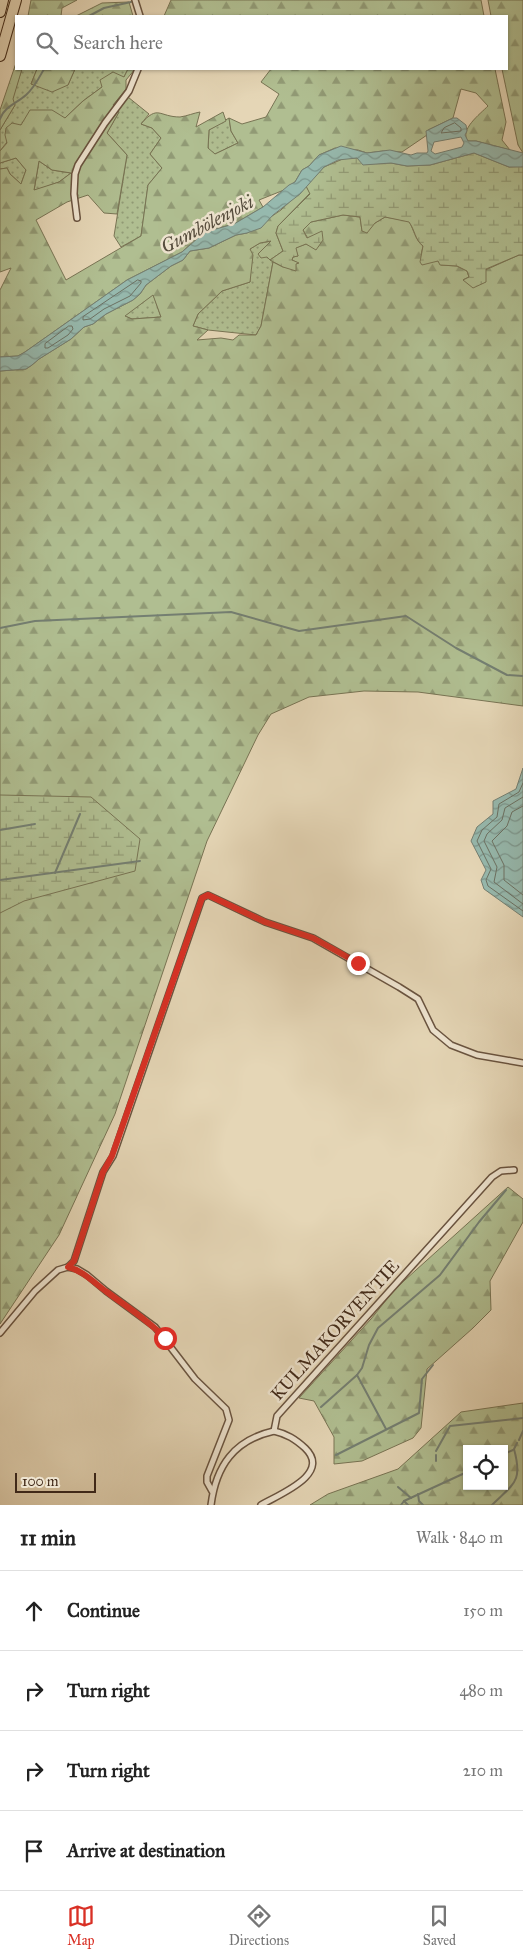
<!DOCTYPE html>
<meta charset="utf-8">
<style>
:root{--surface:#fff;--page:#f6f6f6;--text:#222;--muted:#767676;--line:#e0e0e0;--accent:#d93025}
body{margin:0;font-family:"IM FELL Great Primer",serif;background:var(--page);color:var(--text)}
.controls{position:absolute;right:15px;bottom:15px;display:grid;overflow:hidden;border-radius:0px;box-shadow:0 1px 4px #0004}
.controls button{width:45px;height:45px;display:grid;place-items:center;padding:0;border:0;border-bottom:1px solid var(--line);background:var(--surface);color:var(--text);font:25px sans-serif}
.scale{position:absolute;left:15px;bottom:12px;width:81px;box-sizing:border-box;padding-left:5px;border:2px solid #412918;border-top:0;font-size:14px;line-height:18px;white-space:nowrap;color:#412918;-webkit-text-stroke:4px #eee4d0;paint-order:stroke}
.stop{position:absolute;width:15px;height:15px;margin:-11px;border:4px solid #d93025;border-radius:50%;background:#fff}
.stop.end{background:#d93025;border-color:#fff;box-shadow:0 1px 5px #0008}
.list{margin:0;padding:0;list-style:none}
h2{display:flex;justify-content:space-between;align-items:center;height:65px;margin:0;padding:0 20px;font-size:21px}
h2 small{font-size:16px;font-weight:400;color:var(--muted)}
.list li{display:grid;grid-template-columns:32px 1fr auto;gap:15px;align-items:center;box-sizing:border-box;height:80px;padding:0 20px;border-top:1px solid var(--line)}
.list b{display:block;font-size:19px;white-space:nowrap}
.list em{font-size:16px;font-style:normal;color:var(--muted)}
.icon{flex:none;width:28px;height:28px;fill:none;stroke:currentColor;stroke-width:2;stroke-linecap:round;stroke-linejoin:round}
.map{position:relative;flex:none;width:523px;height:1505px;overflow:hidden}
.search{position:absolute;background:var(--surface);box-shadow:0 1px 4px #0004;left:15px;right:15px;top:15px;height:55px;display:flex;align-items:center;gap:12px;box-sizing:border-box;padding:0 18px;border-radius:0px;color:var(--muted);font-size:19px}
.sheet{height:385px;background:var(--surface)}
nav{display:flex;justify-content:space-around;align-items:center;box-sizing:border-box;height:70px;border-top:1px solid var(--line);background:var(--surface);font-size:14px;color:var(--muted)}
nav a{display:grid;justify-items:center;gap:2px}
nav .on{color:var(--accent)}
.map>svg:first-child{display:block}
.grass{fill:url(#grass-dots);stroke:#787454}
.forest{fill:url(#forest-firs);stroke:#787454;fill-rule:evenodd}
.wetland{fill:url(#wetland-marsh);stroke:#787454}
.water{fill:url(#water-waves);stroke:#747f72;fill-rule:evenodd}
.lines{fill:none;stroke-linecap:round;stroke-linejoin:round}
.shore{stroke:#6c7163;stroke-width:1}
.stream{stroke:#747f72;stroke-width:2}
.street-casing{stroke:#6a5440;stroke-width:8}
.highway-casing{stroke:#412918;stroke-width:12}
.street{stroke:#eee4d0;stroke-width:5}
.highway{stroke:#e5d6b6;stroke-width:10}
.route{stroke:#d93025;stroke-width:6}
.labels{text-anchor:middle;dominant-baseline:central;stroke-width:5;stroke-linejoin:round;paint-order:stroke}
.street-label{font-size:18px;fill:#412918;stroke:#eee4d0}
.water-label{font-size:19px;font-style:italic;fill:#564d3e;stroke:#eee4d0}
</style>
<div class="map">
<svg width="523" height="1505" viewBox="0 0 523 1505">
<defs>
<pattern id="grass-dots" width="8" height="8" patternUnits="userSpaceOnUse" patternTransform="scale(1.25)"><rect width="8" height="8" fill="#b0be91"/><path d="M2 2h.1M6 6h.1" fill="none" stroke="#919a75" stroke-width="1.8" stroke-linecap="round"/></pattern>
<pattern id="forest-firs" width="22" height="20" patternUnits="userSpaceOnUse" patternTransform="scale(1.25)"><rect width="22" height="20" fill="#b0be91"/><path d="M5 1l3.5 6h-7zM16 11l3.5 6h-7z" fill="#919a75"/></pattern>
<pattern id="wetland-marsh" width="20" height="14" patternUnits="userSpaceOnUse" patternTransform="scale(1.25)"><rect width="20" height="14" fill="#b0be91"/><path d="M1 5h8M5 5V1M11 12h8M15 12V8" fill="none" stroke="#919a75"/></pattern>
<pattern id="water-waves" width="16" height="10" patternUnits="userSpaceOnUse" patternTransform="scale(1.25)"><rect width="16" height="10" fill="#96b9ae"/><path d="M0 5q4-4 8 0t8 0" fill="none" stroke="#7c968d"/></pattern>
</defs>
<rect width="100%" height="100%" fill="#e5d6b6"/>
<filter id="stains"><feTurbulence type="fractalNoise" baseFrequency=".004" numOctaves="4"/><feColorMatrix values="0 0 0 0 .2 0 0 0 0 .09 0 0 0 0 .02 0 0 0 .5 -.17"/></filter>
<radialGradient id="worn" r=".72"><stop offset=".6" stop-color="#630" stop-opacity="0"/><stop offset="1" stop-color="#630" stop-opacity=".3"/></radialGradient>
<g class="grass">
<path d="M22 69H37L31 84 68 85 75 69H128L124 77 102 87 83 101 65 118 20 125 0 151V130L15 105 12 99Z"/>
<path d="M123 93 149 114 141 124 152 128 161 138 150 154 162 168 148 185 141 236 121 247 114 236 127 155 107 133 119 112 113 105Z"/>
<path d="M229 118 231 131 238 143 215 154 208 149 209 130Z"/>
<path d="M16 158 26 170 21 184 10 174 7 168 0 169V163Z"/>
<path d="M39 161 52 170 71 173 59 182 34 191Z"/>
<path d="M272 241 267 257 273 262 261 326 256 335 208 330 193 326 198 314 222 291 250 282V249L260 243Z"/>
<path d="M153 294 161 317 132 319 124 316Z"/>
</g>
<g class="forest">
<path d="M31 0H77L62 8 61 16H28Z"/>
<path d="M171 0H481L484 16H164Z"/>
<path d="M488 0H523V153L518 145 502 69H507V16H491Z"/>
<path d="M129 2 133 16H76L102 3Z"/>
<path d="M16 63V69H22L13 99 15 105 0 130V110Z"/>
<path d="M37 69H75L68 85 52 92 31 84Z"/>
<path d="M128 69H135L126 80V89L113 105 119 112 107 133 127 155 117 214 104 213 88 195 67 202 36 220 66 280 141 236 148 185 162 168 150 154 161 138 152 128 141 124C158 104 159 117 180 117 187 116 194 113 200 112L196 127 223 112 226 121 209 130 208 148 215 154 238 143 231 131 229 118 242 124 266 117 279 94 261 82 271 69H495L506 122 502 140 510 150 476 141H468C459 130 480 114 488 106L476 93 461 89 453 118 428 130 427 135 402 152 383 151 367 153 358 150 335 148 319 155 309 166 302 170 295 182 284 190 259 200 263 207 234 224 210 230 199 236 182 252 127 280 25 352 18 356 0 357V290L11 268 0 272V169L7 168 10 174 21 184 26 170 16 158 0 163V151L7 143 5 135 6 128 12 123 21 125 30 110H52L65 118 83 101 102 87 100 80 113 72 124 77ZM39 161 52 170 71 173 59 182 34 190Z"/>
<path d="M306 186 310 193 278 226 276 233 283 251 270 260 267 257 261 258 258 254 271 241 260 243 250 249 253 255 250 282 222 291 198 314 193 326 208 330 197 340 221 338 233 340 239 335H256L261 326 273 262 283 267 298 263 292 260 293 257 298 256 295 248 306 244 313 247 303 230 311 222 343 215 360 217 362 231 385 217 409 221C414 230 415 240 423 246L421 255 438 261 441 265 457 266 467 271 469 277 463 280 519 255H523V706L418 692 364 691 309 697 271 714 258 735 207 841 115 1114 59 1235 0 1324V371L26 369 32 365 39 359 71 339 84 327 93 324 106 314 133 300 140 294 146 285 171 266 183 260 190 251 209 248 236 235 247 233 281 210ZM153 295 161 317 132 319 125 316Z"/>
<path d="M508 1187 523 1199V1222L490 1281 491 1310 473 1328 427 1369 421 1428 413 1438 362 1461 334 1464V1437L314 1401 299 1398 371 1319 395 1289Z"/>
<path d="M523 1403V1505H310L328 1494 398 1469 461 1412ZM467 1449H504V1486H467Z"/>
</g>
<g class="wetland">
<path d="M474 153 509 167 523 166V255H519L486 269V282L473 288 463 280 469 277 467 271 457 266 440 265 438 261 422 265 420 262 423 246C415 240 415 230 409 222L385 217 375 223 367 233 362 231 360 217 343 215 311 222 303 230 307 238 322 231 323 240 316 250 306 244 296 248 298 256 293 257 292 260 299 263 296 264V271L283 267 270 260 283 251 276 233 278 226 310 194 306 186 324 167 345 158H357L365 164 391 163 407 166 430 165Z"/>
<path d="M0 795 91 797 140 839 135 871 24 901 0 913Z"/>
</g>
<g class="water">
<path d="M453 118H457L466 125 467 131 465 135 468 141H476L523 153V167H509L474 153 430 165 407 166 391 163 363 165 357 158 338 160 324 167 300 194 273 215 261 228 247 233 236 235 209 248 190 251 183 260 171 266 146 285 140 294 133 300 106 314 93 324 84 327 71 339 39 359 32 365 26 369 0 371V357L18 356 25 352 127 280 182 252 205 232 234 224 263 207 289 185 295 182 302 170 309 166 319 155 341 146 367 153 390 150 411 155 417 153H427L428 151 426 131ZM461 137 464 143 462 147 435 154 431 151 434 142Z"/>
<path d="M523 768V917L484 889 481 880 486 870 471 841 477 827 493 814V801L516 789Z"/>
</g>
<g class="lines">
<g class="shore">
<path d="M455 123 461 128V131L441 133 444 128Z"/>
<path d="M138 280 141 281V283L130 296 104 309 90 319 83 320V317Z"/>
<path d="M69 326H72L73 329 68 335 48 348H45V344Z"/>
<path d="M523 783 519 792 499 804 497 817 482 830 477 841 491 869 486 880 488 886 523 911"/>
<path d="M523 797 505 808 502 820 487 834 484 841 497 867 494 882 523 904"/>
<path d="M523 806 512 812 507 826 492 841 504 865V880L523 895"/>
</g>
<g class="stream">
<path d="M89 16 104 8 131 2"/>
<path d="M0 119C4 107 17 103 26 95 34 88 39 78 44 69"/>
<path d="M0 628 35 621 231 612 299 631 406 616 456 648 507 675 523 676"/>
<path d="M0 830 35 824"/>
<path d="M55 873 80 814"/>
<path d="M0 880 140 861"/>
<path d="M357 1375 386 1429"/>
<path d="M321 1407 357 1375 362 1368 369 1345 378 1328 440 1275 479 1222 506 1190"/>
<path d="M519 1440 523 1431"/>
<path d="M436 1451 450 1426 523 1418"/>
<path d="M504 1454 513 1450"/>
<path d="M336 1455 419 1413 422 1379 433 1365"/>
<path d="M436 1461V1455"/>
<path d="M398 1487 411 1498"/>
<path d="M418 1494 419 1501 423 1505"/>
<path d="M404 1501 408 1505"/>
<path d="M401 1505 404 1501 467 1472"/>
<path d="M492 1505C514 1483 523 1482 514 1449L517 1443"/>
</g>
<g class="street-casing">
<g id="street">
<path d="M135 0 140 16"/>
<path d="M77 218 74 194 75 174 78 165 105 123 129 91 138 69"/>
<path d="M68 1267 74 1261 103 1172 113 1156 202 898 208 895 265 922 313 938 399 987 418 999 433 1030 451 1045 477 1055 523 1063"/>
<path d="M0 1333 35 1291 58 1270 68 1267 77 1269 87 1275 106 1291 155 1327 195 1379 226 1409 229 1420 207 1476V1482L212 1491"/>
<path d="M211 1505C216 1466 234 1440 274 1431"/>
<path d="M261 1505C280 1494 332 1474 305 1448 295 1439 287 1434 274 1431L277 1416 492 1177 501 1171 514 1170"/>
</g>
</g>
<g class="highway-casing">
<g id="highway">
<path d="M0 12 3 0"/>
<path d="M0 56 16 0"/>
</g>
</g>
<use href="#street" class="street"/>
<use href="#highway" class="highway"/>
</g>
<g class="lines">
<path class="route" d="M165 1338C148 1320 127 1307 107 1292 94 1283 84 1271 68 1267L74 1261 103 1172 112 1156 202 898 208 895 265 922 313 938 358 963"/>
</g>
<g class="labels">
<g class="street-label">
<text transform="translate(335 1330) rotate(-48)">KULMAKORVENTIE</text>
</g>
<g class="water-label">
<text transform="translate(207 224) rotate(-28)">Gumbölenjoki</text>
</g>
</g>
<rect width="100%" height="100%" filter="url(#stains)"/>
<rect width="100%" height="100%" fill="url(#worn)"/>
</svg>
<div class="controls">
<button><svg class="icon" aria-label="locate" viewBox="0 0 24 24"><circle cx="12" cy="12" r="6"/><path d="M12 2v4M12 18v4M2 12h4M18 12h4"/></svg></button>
</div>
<div class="scale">100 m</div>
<div class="stop" style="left:165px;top:1338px"></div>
<div class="stop end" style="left:358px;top:963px"></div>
<div class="search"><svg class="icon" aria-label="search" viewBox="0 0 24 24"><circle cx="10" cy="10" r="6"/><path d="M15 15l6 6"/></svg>Search here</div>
</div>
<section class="sheet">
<h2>11 min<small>Walk · 840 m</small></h2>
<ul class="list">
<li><svg class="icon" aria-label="ahead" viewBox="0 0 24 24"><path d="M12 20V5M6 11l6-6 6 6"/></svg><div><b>Continue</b></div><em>150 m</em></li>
<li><svg class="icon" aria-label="right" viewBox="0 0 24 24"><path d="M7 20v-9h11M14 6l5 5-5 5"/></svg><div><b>Turn right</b></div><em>480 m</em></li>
<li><svg class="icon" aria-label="right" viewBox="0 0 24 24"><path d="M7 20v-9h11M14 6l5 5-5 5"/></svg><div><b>Turn right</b></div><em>210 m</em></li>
<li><svg class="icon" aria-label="arrive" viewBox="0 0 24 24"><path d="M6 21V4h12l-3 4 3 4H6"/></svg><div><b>Arrive at destination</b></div></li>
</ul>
</section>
<nav>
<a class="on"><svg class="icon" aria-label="map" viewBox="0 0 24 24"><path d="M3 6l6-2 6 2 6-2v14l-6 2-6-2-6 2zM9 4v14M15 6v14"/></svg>Map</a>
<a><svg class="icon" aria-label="directions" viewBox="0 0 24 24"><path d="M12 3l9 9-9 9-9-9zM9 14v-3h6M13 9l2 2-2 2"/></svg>Directions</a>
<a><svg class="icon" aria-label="saved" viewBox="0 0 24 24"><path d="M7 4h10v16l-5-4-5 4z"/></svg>Saved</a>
</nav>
